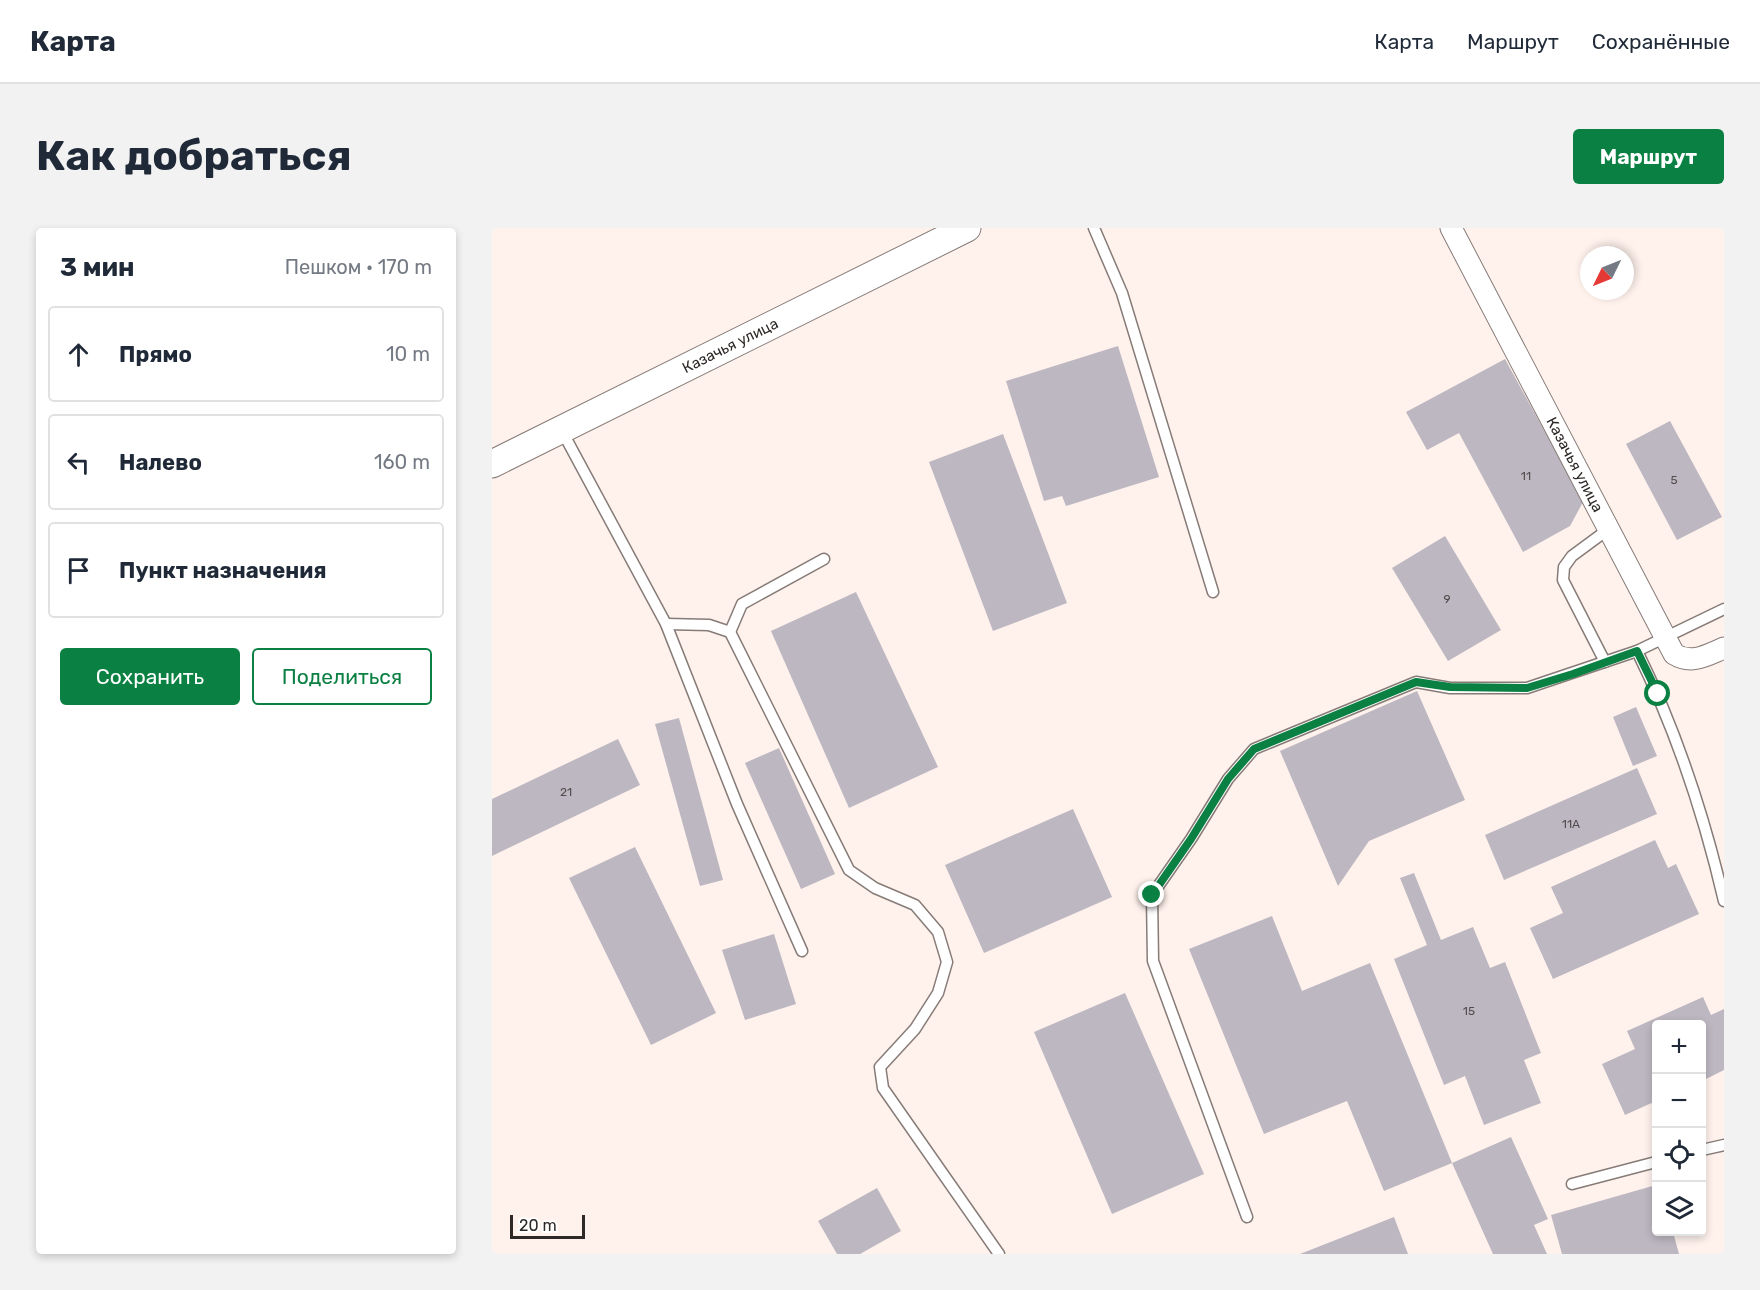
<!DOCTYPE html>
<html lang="ru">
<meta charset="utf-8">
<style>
:root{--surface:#fff;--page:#f2f2f3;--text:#1f2937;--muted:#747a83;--line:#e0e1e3;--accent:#0b8043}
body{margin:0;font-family:Rubik,sans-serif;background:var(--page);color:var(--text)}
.controls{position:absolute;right:18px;bottom:18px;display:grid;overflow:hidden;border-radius:6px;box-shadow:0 3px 9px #0003}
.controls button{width:54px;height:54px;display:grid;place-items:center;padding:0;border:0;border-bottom:2px solid var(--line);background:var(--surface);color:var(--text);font:30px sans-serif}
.compass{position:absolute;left:1088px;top:18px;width:54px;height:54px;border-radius:50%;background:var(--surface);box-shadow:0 3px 9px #0003;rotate:227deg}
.scale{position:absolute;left:18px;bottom:15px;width:75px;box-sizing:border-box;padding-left:6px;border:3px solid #2e2927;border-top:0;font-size:16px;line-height:21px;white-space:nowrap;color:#2e2927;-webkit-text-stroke:4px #fff;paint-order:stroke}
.stop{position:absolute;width:18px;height:18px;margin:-14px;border:4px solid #0b8043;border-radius:50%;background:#fff}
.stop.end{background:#0b8043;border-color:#fff;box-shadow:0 2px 6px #0008}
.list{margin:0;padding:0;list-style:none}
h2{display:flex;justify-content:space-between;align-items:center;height:78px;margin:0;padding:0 24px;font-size:26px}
h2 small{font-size:20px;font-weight:400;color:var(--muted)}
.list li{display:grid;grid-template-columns:39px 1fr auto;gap:18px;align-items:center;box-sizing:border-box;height:96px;margin:0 12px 12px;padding:0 12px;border:2px solid var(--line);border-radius:6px}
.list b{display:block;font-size:22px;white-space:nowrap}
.list em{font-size:20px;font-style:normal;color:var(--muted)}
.actions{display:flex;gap:12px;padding:18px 24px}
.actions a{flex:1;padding:14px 0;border:2px solid var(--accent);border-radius:6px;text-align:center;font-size:21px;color:var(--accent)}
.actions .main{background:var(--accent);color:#fff}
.icon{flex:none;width:33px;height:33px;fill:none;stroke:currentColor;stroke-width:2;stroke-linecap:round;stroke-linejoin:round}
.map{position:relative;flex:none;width:1232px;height:1026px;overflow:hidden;border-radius:6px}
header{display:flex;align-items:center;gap:36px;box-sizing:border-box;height:84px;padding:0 30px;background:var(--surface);border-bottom:2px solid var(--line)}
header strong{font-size:28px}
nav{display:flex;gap:33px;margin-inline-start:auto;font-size:21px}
.intro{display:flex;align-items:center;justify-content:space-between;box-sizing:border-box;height:144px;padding:0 36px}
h1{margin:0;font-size:42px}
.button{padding:15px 27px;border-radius:6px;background:var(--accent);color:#fff;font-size:21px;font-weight:700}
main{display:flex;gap:36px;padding:0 36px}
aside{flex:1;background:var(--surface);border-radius:6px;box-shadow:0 3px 9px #0003}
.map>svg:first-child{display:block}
.building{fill:#bdb7c1}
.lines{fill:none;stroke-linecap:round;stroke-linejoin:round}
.service-casing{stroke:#867b77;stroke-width:13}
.minor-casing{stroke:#867b77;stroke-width:23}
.tertiary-casing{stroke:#867b77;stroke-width:29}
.service{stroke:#fff;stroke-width:10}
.minor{stroke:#fff;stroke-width:21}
.tertiary{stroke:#fff;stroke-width:27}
.route{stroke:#0b8043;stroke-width:8}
.labels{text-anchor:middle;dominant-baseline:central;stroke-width:6;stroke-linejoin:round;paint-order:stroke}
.number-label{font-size:12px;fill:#524c4e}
.street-label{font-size:15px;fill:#2e2927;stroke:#fff}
</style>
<header>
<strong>Карта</strong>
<nav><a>Карта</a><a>Маршрут</a><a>Сохранённые</a></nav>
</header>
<div class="intro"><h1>Как добраться</h1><a class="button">Маршрут</a></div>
<main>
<aside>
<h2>3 мин<small>Пешком · 170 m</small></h2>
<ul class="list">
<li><svg class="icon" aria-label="ahead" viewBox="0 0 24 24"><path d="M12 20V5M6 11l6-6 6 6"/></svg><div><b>Прямо</b></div><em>10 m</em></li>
<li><svg class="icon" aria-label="left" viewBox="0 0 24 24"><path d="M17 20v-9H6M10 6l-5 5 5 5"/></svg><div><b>Налево</b></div><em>160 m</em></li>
<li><svg class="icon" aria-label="arrive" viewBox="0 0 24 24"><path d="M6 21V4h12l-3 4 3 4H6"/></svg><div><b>Пункт назначения</b></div></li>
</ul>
<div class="actions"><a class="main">Сохранить</a><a>Поделиться</a></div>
</aside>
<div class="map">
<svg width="1232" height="1026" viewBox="0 0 1232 1026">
<rect width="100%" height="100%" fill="#fff2ed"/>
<g class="building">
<path d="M626 118 667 249 574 278 570 268 552 273 514 153Z"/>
<path d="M1013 131 1091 274 1078 298 1031 324 967 205 935 222 914 184Z"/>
<path d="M1178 193 1230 289 1185 312 1134 216Z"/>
<path d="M511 206 575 375 501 403 437 234Z"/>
<path d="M953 308 1009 402 956 433 900 340Z"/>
<path d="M364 364 446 539 357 580 279 403Z"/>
<path d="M925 463 973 572 877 613 846 658 788 523Z"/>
<path d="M1144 479 1165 528 1141 538 1121 489Z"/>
<path d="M187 490 231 652 208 658 163 496Z"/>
<path d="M126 511 148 557 0 628V571Z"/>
<path d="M287 520 343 646 309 661 253 535Z"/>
<path d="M1145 540 1165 586 1012 652 993 607Z"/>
<path d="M581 581 620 669 492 725 453 637Z"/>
<path d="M1163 612 1176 640 1184 636 1207 686 1061 751 1038 700 1071 685 1059 659Z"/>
<path d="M143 619 224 785 159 817 77 650Z"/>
<path d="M922 645 949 712 981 699 998 740 1013 734 1049 825 1032 832 1049 875 992 897 973 848 952 857 902 731 935 717 908 650Z"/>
<path d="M780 688 810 763 878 735 960 935 1019 909 1056 991 1042 997 1055 1026H1001L960 935 892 963 855 873 772 906 697 721Z"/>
<path d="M282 706 304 776 253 792 230 722Z"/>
<path d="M633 765 712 946 620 986 542 804Z"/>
<path d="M1211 769 1219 787 1232 781V842L1210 853V796H1164V873L1133 887 1110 836 1143 821 1135 803Z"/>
<path d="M1164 957V1004H1181L1187 1026H1070L1059 987Z"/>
<path d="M385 960 409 1003 368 1026H345L326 993Z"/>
<path d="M902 989 916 1026H808Z"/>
</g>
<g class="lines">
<g class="service-casing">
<g id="service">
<path d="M602 0 630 65 721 364"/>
<path d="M70 203 174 396 245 576 310 723"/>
<path d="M174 396 217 397 238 404 250 376 332 331"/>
<path d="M238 404 357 642 383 660 423 677 446 704 455 734 446 765 423 801 388 839 391 860 507 1026"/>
<path d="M1145 423C1184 502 1212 587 1232 673"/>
<path d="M1113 434 1071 352 1072 339 1080 328 1118 300"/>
<path d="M1210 922 1232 917"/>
<path d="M1080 956 1164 934"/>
<path d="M755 989 661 733 660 667 699 611 736 551 762 521 924 454 958 460H1035L1145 423 1232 381"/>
</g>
</g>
<g class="minor-casing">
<g id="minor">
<path id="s1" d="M959 0 1182 426C1200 437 1215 427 1232 420"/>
</g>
</g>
<g class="tertiary-casing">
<g id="tertiary">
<path id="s2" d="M0 236 475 0"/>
</g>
</g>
<use href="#service" class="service"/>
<use href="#minor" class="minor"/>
<use href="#tertiary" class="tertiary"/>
</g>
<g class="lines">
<path class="route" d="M660 667 699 611 736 551 762 521 924 454 958 459 1035 460 1081 446 1145 423 1166 466"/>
</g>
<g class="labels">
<g class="number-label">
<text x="1034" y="248">11</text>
<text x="1182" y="252">5</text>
<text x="955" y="371">9</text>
<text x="74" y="564">21</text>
<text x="1079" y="596">11А</text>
<text x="977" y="783">15</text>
</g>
<g class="street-label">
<text stroke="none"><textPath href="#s2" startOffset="266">Казачья улица</textPath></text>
<text stroke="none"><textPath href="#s1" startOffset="267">Казачья улица</textPath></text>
</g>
</g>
</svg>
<div class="controls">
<button>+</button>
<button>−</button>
<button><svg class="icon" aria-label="locate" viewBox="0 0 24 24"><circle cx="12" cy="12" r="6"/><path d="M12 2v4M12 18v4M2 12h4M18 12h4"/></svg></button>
<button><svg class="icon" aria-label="layers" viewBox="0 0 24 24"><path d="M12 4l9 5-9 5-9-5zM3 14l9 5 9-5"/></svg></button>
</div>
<svg class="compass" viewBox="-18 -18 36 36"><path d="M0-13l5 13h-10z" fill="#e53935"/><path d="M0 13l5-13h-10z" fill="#747a83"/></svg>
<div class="scale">20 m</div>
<div class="stop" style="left:1166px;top:466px"></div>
<div class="stop end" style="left:660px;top:667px"></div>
</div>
</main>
